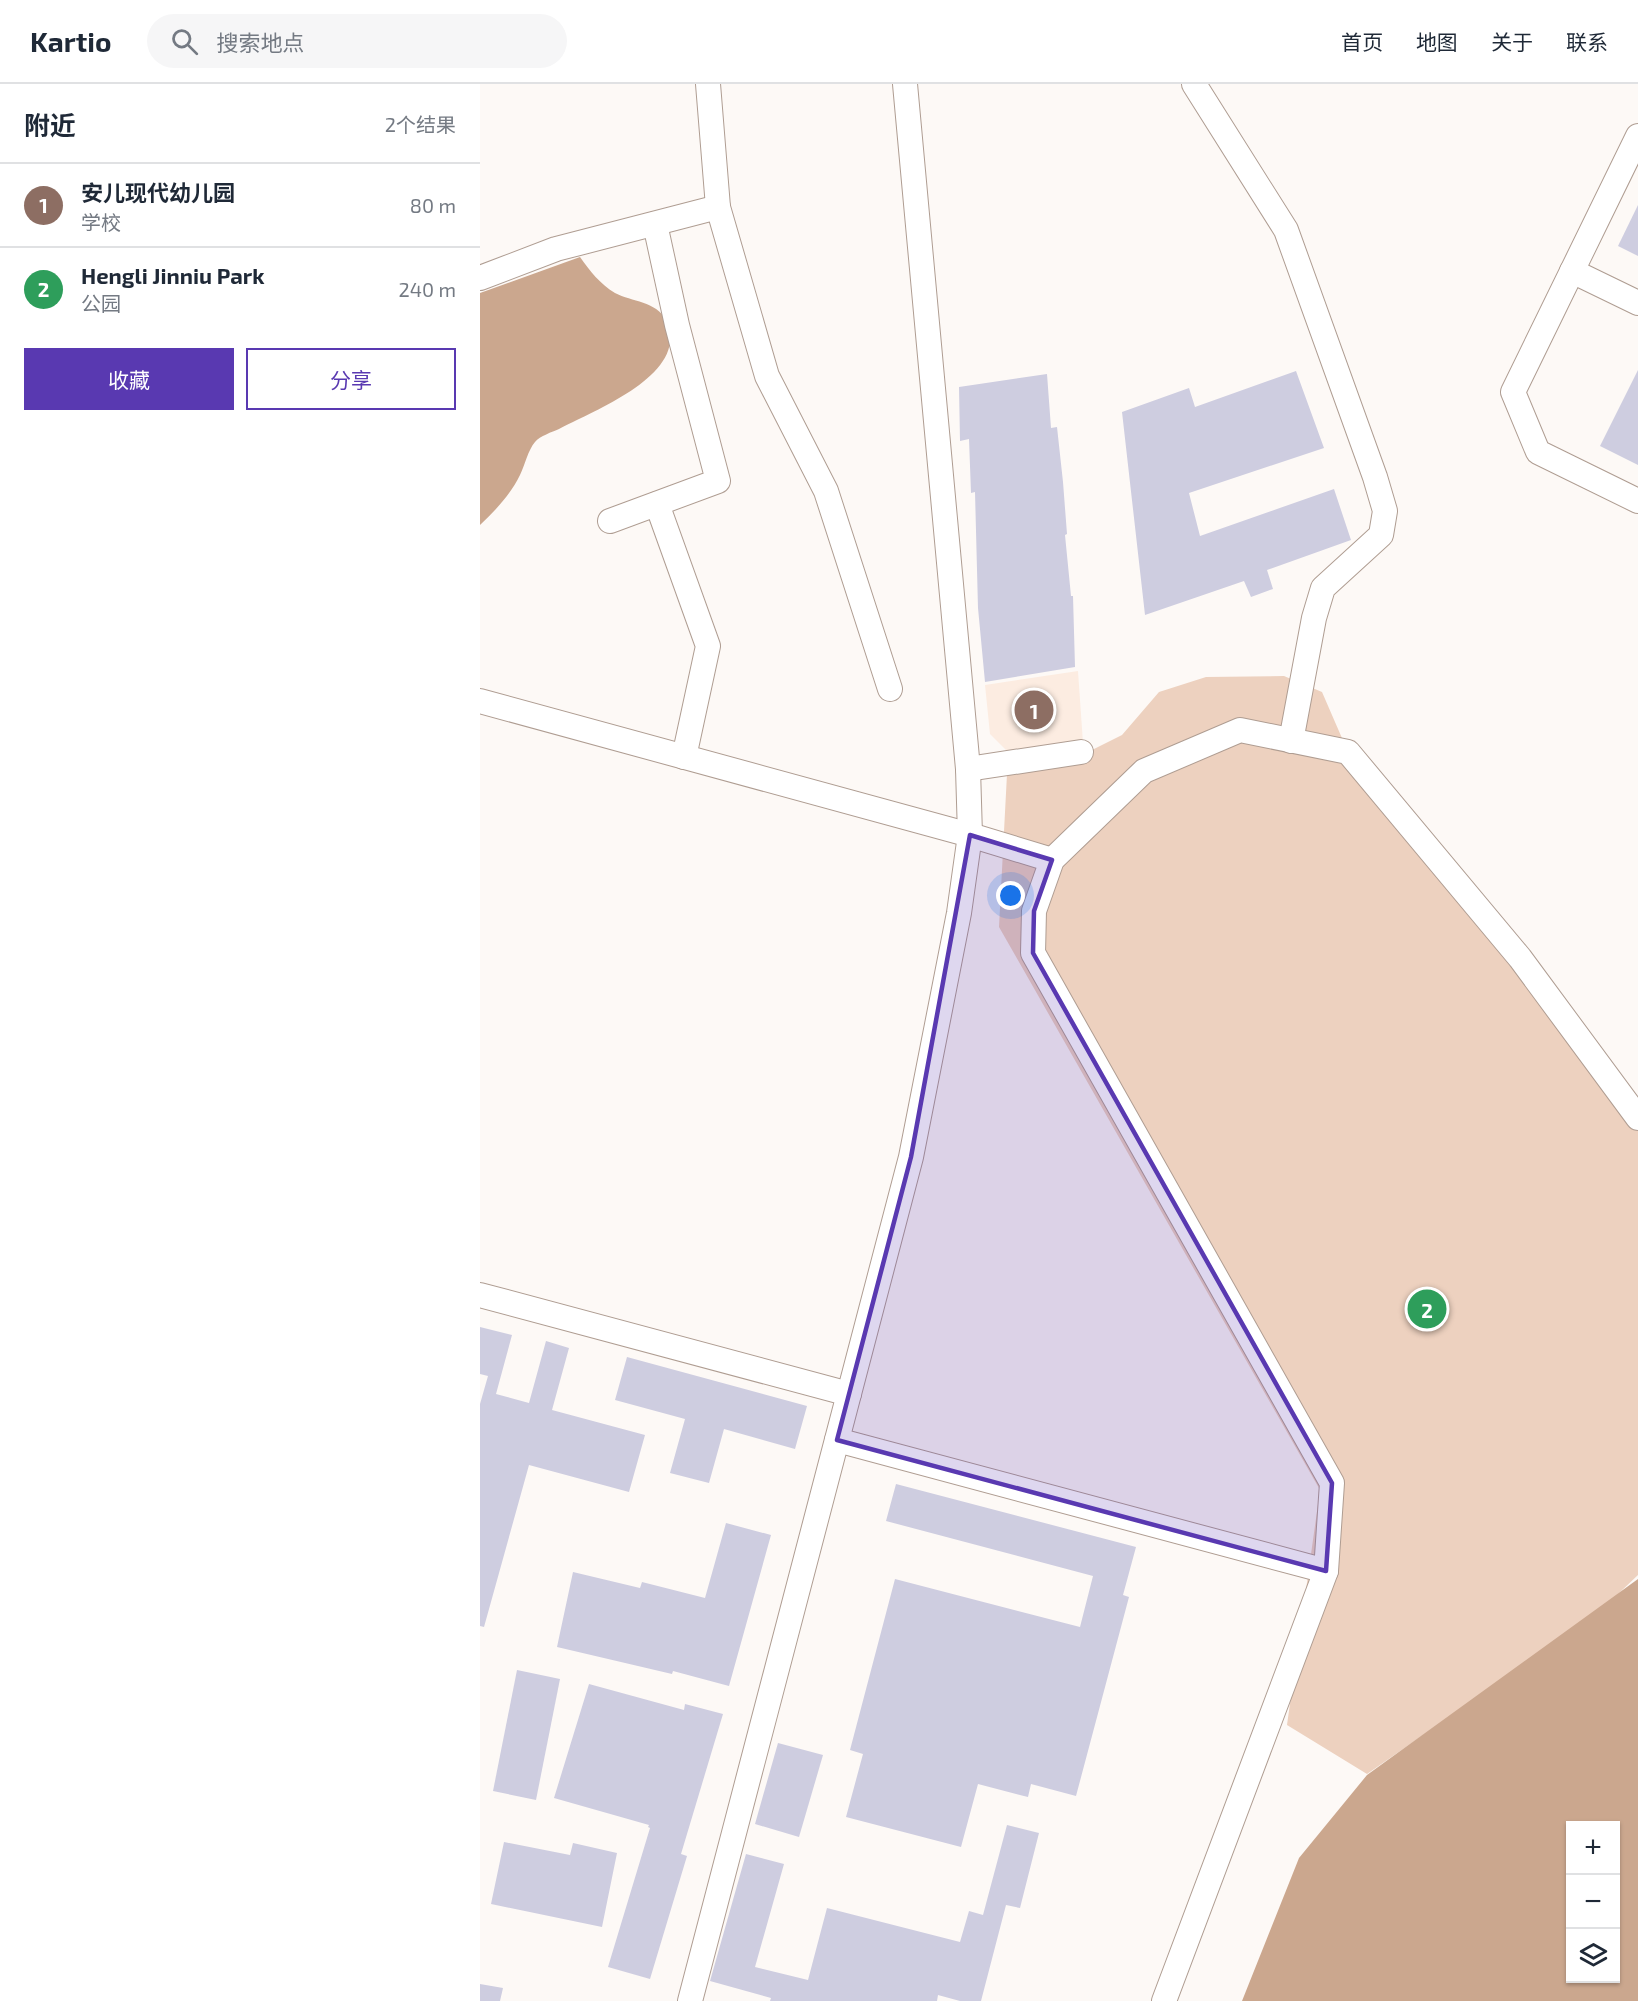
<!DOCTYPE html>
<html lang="zh">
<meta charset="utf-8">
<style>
:root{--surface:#fff;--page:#f6f6f7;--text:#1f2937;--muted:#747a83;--line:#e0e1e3;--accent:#5939b1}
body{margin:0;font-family:"Exo 2","Noto Sans SC",sans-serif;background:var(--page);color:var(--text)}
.controls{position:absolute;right:18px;bottom:18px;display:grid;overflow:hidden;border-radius:0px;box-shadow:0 2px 4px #0004}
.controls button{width:54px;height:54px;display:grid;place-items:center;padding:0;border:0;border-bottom:2px solid var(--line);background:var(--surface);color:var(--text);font:30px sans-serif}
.you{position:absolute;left:531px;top:812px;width:21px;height:21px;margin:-15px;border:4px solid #fff;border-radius:50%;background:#1a73e8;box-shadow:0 0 0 9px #1a73e833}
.badge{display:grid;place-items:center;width:39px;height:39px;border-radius:50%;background:var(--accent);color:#fff;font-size:20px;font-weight:700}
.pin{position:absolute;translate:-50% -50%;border:3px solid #fff;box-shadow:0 2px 6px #0006}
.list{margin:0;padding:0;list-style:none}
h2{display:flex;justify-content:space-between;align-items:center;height:78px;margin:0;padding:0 24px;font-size:26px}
h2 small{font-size:20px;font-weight:400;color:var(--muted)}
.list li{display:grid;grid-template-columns:39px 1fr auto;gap:18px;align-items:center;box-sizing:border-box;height:84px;padding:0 24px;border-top:2px solid var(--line)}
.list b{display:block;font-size:22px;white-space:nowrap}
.list p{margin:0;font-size:20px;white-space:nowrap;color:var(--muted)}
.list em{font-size:20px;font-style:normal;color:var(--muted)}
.actions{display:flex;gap:12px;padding:18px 24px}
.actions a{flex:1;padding:14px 0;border:2px solid var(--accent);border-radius:0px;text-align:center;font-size:21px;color:var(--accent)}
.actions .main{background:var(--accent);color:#fff}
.icon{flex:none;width:33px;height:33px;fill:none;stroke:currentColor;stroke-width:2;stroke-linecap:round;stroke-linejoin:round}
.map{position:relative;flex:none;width:1158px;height:1917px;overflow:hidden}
header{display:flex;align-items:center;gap:36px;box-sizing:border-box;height:84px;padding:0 30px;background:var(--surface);border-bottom:2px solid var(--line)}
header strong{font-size:28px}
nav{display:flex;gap:33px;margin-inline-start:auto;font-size:21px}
.search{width:420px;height:54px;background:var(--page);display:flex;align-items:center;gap:15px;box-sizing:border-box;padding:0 21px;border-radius:33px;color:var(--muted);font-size:22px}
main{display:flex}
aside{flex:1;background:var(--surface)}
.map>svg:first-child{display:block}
.built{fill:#fcece1}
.green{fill:#edd1bf}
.water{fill:#cba78e;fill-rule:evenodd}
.building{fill:#cecde0}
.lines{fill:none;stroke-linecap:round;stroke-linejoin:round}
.minor-casing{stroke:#af9d92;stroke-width:26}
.minor{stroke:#fff;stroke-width:24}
.marked{fill:#5939b1;fill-opacity:0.2;stroke:#5939b1;stroke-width:4.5;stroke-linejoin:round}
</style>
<header>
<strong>Kartio</strong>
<div class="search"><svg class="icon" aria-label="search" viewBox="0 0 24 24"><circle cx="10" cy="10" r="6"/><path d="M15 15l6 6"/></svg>搜索地点</div>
<nav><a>首页</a><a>地图</a><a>关于</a><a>联系</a></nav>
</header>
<main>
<aside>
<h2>附近<small>2个结果</small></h2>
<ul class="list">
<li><span class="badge" style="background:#8d6e63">1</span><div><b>安儿现代幼儿园</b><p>学校</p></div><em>80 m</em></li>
<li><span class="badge" style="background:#2e9e5b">2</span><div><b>Hengli Jinniu Park</b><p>公园</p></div><em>240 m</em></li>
</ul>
<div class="actions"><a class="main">收藏</a><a>分享</a></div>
</aside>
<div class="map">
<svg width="1158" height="1917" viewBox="0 0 1158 1917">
<rect width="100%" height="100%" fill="#fdf9f6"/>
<path class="built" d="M598 587 603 659 528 668 510 650 505 601Z"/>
<path class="green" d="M804 592 842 608 868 668 1158 1045V1491L1117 1530 887 1690 807 1641 840 1406 519 843 527 690 590 677 642 651 679 608 726 593Z"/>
<g class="water">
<path d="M100 173C110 187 120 200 135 209 152 218 176 217 186 236 212 290 114 326 79 345 72 348 60 352 55 358 48 366 45 381 40 391 31 410 15 427 0 441V209Z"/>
<path d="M1158 1495V1917H762L819 1774 887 1691ZM1090 1742H1136V1894H1090Z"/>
</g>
<g class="building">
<path d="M1158 121V172L1138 162Z"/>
<path d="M1158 286V381L1120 362Z"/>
<path d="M816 287 844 364 709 409 720 452 854 405 871 456 787 486 793 505 771 513 764 497 665 531 642 328 709 304 715 323Z"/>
<path d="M567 290 571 344 577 343 583 398 587 450 585 451 591 512H593L595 583 505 598 498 524 495 408 491 409 489 355 480 357 479 303Z"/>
<path d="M0 1243 32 1251 16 1310 49 1319 66 1257 89 1264 72 1326 165 1351 149 1408 49 1381 4 1543 0 1542V1320L8 1292 0 1290Z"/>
<path d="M147 1273 327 1322 315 1365 244 1345 229 1399 190 1389 205 1335 135 1316Z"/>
<path d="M416 1400 656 1463 643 1511 649 1513 596 1712 551 1700 548 1713 498 1700 481 1763 366 1733 383 1670 370 1666 415 1495 600 1543 613 1492 406 1437Z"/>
<path d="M246 1439 291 1451 249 1602 193 1587 192 1590 77 1563 93 1488 160 1504 162 1498 225 1514Z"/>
<path d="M37 1586 80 1595 56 1716 13 1707Z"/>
<path d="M109 1600 204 1626 205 1620 243 1630 201 1770 207 1772 170 1895 128 1883 170 1744 168 1743 169 1741 74 1714Z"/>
<path d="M298 1659 343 1671 319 1753 275 1740Z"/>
<path d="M527 1741 559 1749 540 1824 526 1821 501 1917H480L458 1911 457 1917H290L291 1914 230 1897 266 1770 304 1780 275 1883 328 1896 347 1824 480 1858 489 1827 503 1831Z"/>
<path d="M24 1758 90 1771 93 1759 137 1769 122 1843 11 1820Z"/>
<path d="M0 1900 23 1904 20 1917H0Z"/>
</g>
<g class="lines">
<g class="minor-casing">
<g id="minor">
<path d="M228 0 238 123 287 292 346 407 410 605"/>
<path d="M714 0 806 146 895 393 905 427 901 451 843 504 834 534 811 657"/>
<path d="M1158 52 1033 308 1058 368 1158 417"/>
<path d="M1092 187 1158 219"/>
<path d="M0 194 76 165 238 123"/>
<path d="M177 420 228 562 204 673"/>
<path d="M130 437 238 397 197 241 175 140"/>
<path d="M0 617 490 751 572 776"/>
<path d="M488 685 601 668"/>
<path d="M0 1211 369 1310"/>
<path d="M357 1356 846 1487"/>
<path d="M210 1917 431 1073 479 829 490 751 488 685 425 0"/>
<path d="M684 1917 846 1487 852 1399 553 869 554 827 572 776 664 687 760 646 868 668 1040 874 1158 1034"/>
</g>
</g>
<use href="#minor" class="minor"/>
</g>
<path class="marked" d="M490 751 572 776 554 827 553 869 852 1399 846 1487 357 1356 431 1073Z"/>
</svg>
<div class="controls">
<button>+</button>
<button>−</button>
<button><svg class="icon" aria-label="layers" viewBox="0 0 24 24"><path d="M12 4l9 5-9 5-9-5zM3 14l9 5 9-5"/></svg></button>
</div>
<div class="you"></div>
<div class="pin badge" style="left:554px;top:626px;background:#8d6e63">1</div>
<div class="pin badge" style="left:947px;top:1225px;background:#2e9e5b">2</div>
</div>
</main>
